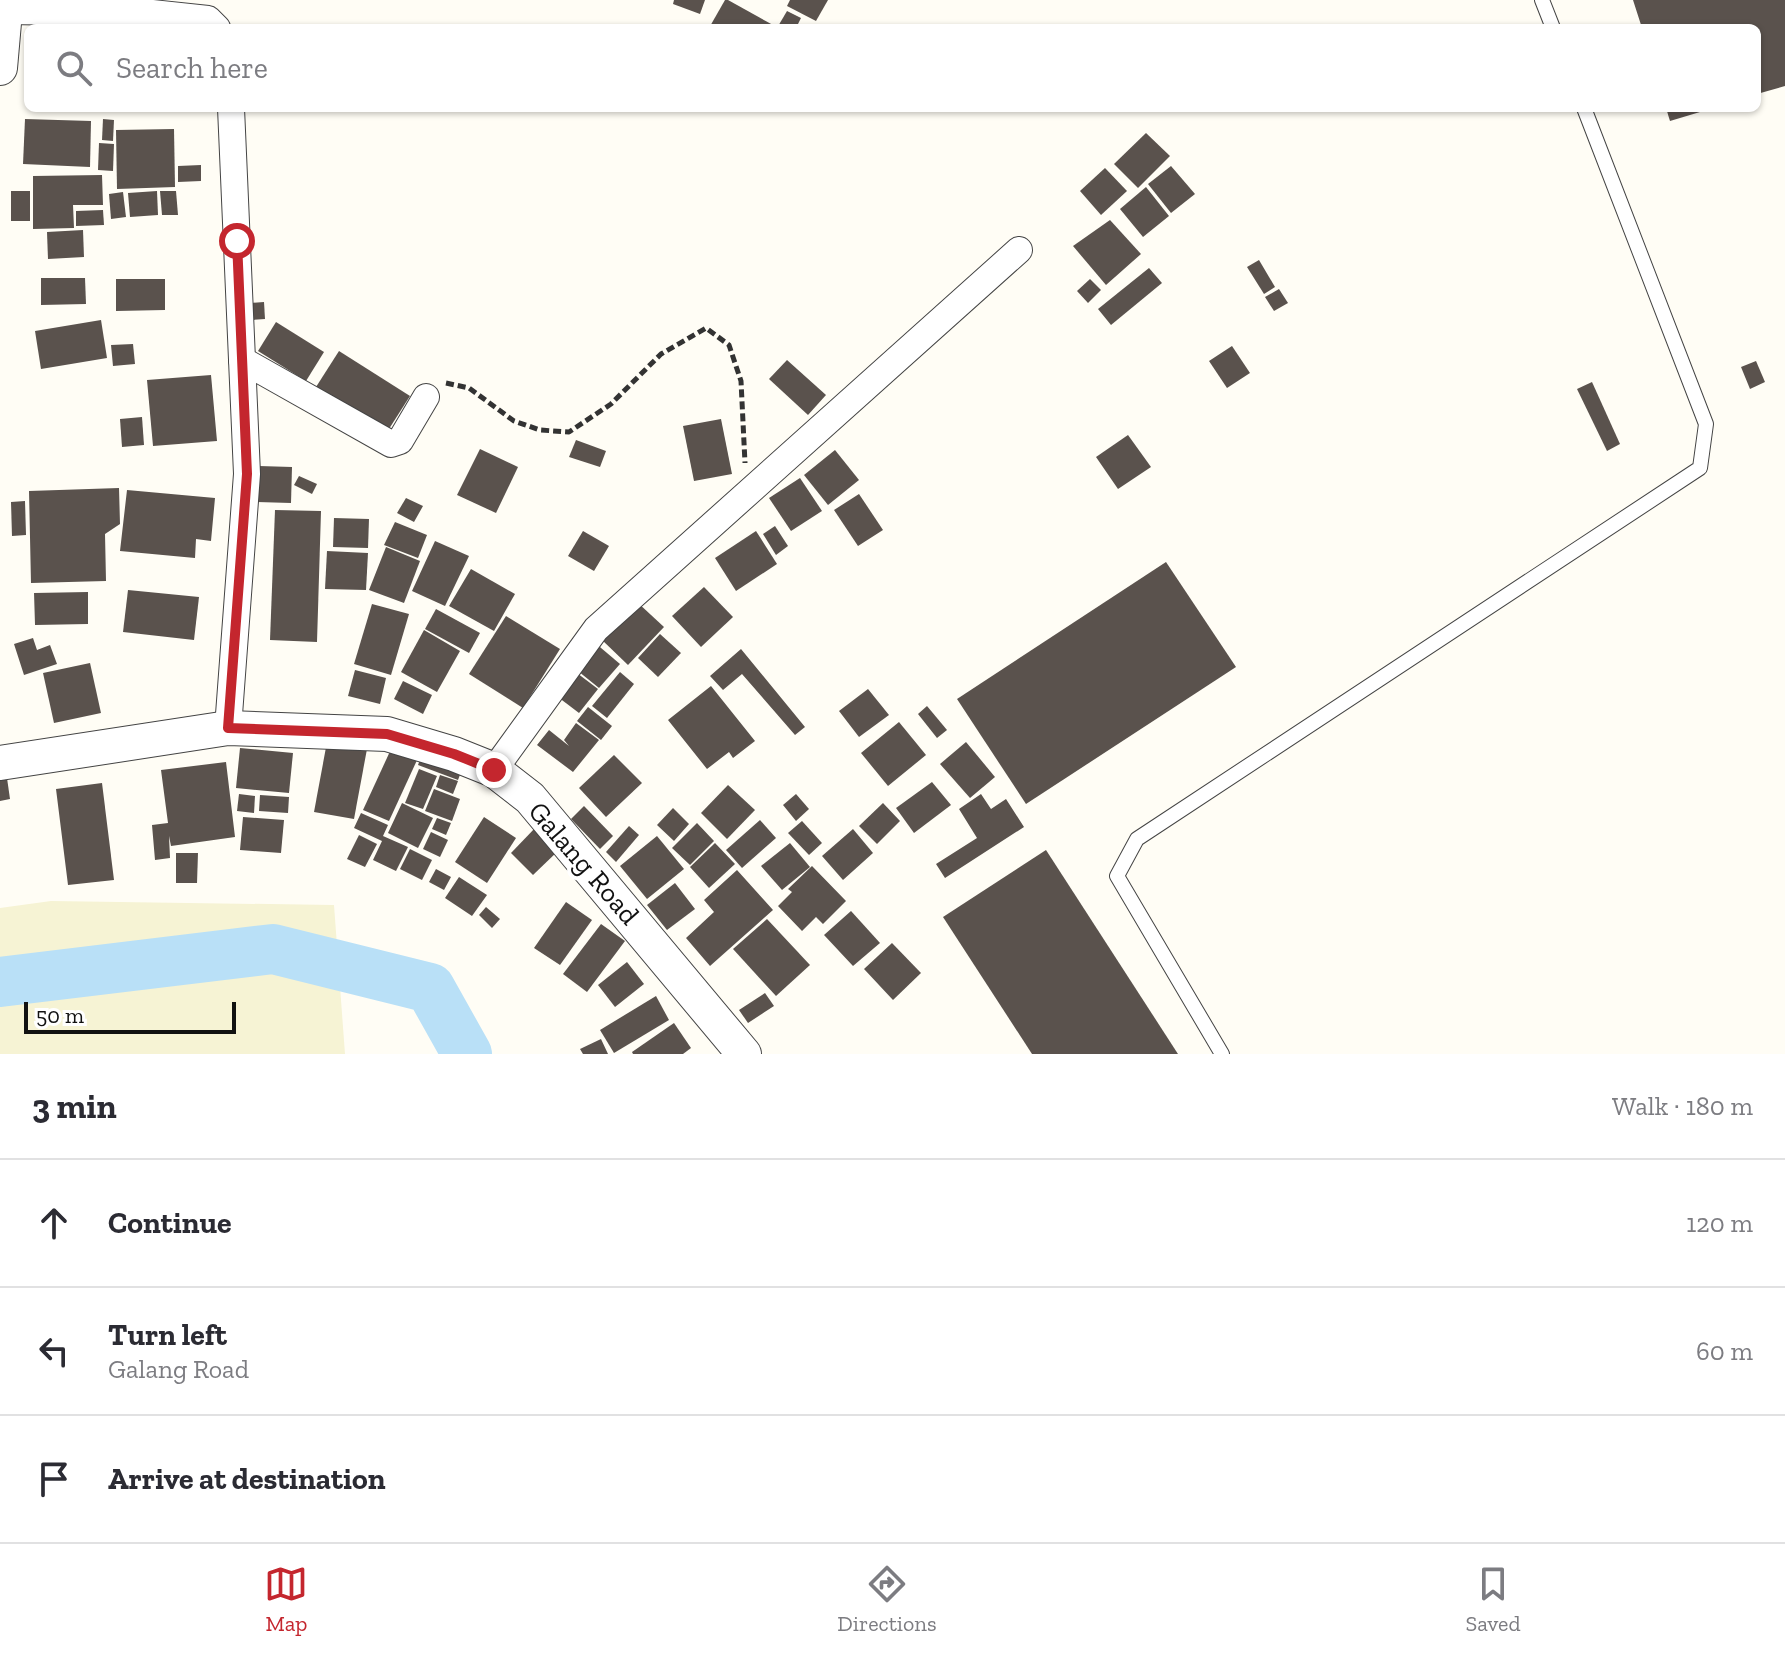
<!DOCTYPE html>
<meta charset="utf-8">
<style>
:root{--surface:#fff;--page:#f2f2f3;--text:#2b2b33;--muted:#7c7c81;--line:#e1e1e2;--accent:#c4262e}
body{margin:0;font-family:"Zilla Slab",serif;background:var(--page);color:var(--text)}
.scale{position:absolute;left:24px;bottom:20px;width:212px;box-sizing:border-box;padding-left:8px;border:4px solid #111;border-top:0;font-size:22px;line-height:28px;white-space:nowrap;color:#111;-webkit-text-stroke:6px #fff;paint-order:stroke}
.stop{position:absolute;width:24px;height:24px;margin:-18px;border:6px solid #c4262e;border-radius:50%;background:#fff}
.stop.end{background:#c4262e;border-color:#fff;box-shadow:0 2px 8px #0008}
.list{margin:0;padding:0;list-style:none}
h2{display:flex;justify-content:space-between;align-items:center;height:104px;margin:0;padding:0 32px;font-size:34px}
h2 small{font-size:26px;font-weight:400;color:var(--muted)}
.list li{display:grid;grid-template-columns:52px 1fr auto;gap:24px;align-items:center;box-sizing:border-box;height:128px;padding:0 32px;border-top:2px solid var(--line)}
.list b{display:block;font-size:30px;white-space:nowrap}
.list p{margin:0;font-size:26px;white-space:nowrap;color:var(--muted)}
.list em{font-size:26px;font-style:normal;color:var(--muted)}
.icon{flex:none;width:44px;height:44px;fill:none;stroke:currentColor;stroke-width:2;stroke-linecap:round;stroke-linejoin:round}
.map{position:relative;flex:none;width:1785px;height:1054px;overflow:hidden}
.search{position:absolute;background:var(--surface);box-shadow:0 2px 6px #0004;left:24px;right:24px;top:24px;height:88px;display:flex;align-items:center;gap:20px;box-sizing:border-box;padding:0 28px;border-radius:12px;color:var(--muted);font-size:30px}
.sheet{height:488px;background:var(--surface)}
nav{display:flex;justify-content:space-around;align-items:center;box-sizing:border-box;height:112px;border-top:2px solid var(--line);background:var(--surface);font-size:22px;color:var(--muted)}
nav a{display:grid;justify-items:center;gap:4px}
nav .on{color:var(--accent)}
.map>svg:first-child{display:block}
.farmland{fill:#f6f3d4}
.lines{fill:none;stroke-linecap:round;stroke-linejoin:round}
.river{stroke:#b9e0f7;stroke-width:50}
.building{fill:#5a524d}
.service-casing{stroke:#444;stroke-width:16}
.minor-casing{stroke:#444;stroke-width:28}
.tertiary-casing{stroke:#444;stroke-width:36}
.path{stroke:#333;stroke-width:5;stroke-dasharray:8 4;stroke-linecap:butt}
.service{stroke:#fff;stroke-width:14}
.minor{stroke:#fff;stroke-width:26}
.tertiary{stroke:#fff;stroke-width:34}
.route{stroke:#c4262e;stroke-width:10}
.labels{text-anchor:middle;dominant-baseline:central;stroke-width:8;stroke-linejoin:round;paint-order:stroke}
.street-label{font-size:28px;fill:#111;stroke:#fff}
</style>
<div class="map">
<svg width="1785" height="1054" viewBox="0 0 1785 1054">
<rect width="100%" height="100%" fill="#fffdf5"/>
<path class="farmland" d="M51 901 334 905 345 1054H0V908Z"/>
<g class="lines">
<path class="river" d="M0 982 273 949 430 988 467 1054"/>
</g>
<g class="building">
<path d="M674 0H705L700 14 673 4Z"/>
<path d="M725 0H728L773 25 771 28H709Z"/>
<path d="M790 0H828L816 21 787 6Z"/>
<path d="M1633 0H1785V86L1757 94V28H1642Z"/>
<path d="M787 11 801 18 796 28H777Z"/>
<path d="M1666 108H1710V109L1670 121Z"/>
<path d="M25 119 91 121 90 167 23 164Z"/>
<path d="M103 119 114 120 113 141 102 140Z"/>
<path d="M174 129 175 187 117 189 116 130Z"/>
<path d="M1146 133 1170 156 1138 188 1114 164Z"/>
<path d="M99 143 114 144 113 171 98 170Z"/>
<path d="M201 165V181L178 182V166Z"/>
<path d="M1171 166 1195 194 1171 213 1148 184Z"/>
<path d="M1105 168 1127 191 1101 215 1080 191Z"/>
<path d="M102 175 103 205H73L74 228 33 229V176Z"/>
<path d="M1146 187 1169 216 1143 237 1120 209Z"/>
<rect x="11" y="191" width="19" height="30"/>
<path d="M157 191 158 215 130 217 128 193Z"/>
<path d="M160 191H176L178 215H162Z"/>
<path d="M123 192 126 217 111 219 109 194Z"/>
<path d="M103 210 104 225 76 226V211Z"/>
<path d="M1110 220 1141 254 1106 285 1073 246Z"/>
<path d="M83 230 84 257 48 259 47 232Z"/>
<path d="M1259 260 1275 287 1264 294 1247 267Z"/>
<path d="M1149 268 1162 283 1111 325 1098 309Z"/>
<path d="M41 278H85L86 304 41 305Z"/>
<path d="M116 279H165V310L116 311Z"/>
<path d="M1090 279 1101 290 1088 303 1077 291Z"/>
<path d="M1279 289 1288 303 1274 311 1265 297Z"/>
<path d="M264 302 265 319 252 320 251 303Z"/>
<path d="M101 320 107 358 41 369 35 331Z"/>
<path d="M276 322 324 352 306 381 258 351Z"/>
<path d="M133 344 135 364 113 366 111 345Z"/>
<path d="M1232 346 1250 373 1227 388 1209 361Z"/>
<path d="M339 351 410 396 387 432 316 387Z"/>
<path d="M787 360 826 395 808 415 769 379Z"/>
<path d="M1756 361 1765 382 1750 389 1741 367Z"/>
<path d="M211 375 217 441 153 446 147 380Z"/>
<path d="M1592 382 1620 444 1607 451 1577 389Z"/>
<path d="M142 417 144 445 122 447 120 419Z"/>
<path d="M721 419 732 474 694 481 683 426Z"/>
<path d="M1128 435 1151 467 1118 489 1096 457Z"/>
<path d="M576 440 606 451 600 467 569 457Z"/>
<path d="M480 449 518 467 496 513 457 495Z"/>
<path d="M835 450 859 480 828 505 804 475Z"/>
<path d="M259 466 292 467 291 503 257 502Z"/>
<path d="M299 476 317 484 312 494 294 485Z"/>
<path d="M800 478 822 511 791 531 769 498Z"/>
<path d="M119 488 120 524 105 534 106 581 31 583 29 491Z"/>
<path d="M127 490 215 498 211 541 196 539 195 558 120 551Z"/>
<path d="M859 494 883 530 858 546 834 510Z"/>
<path d="M406 498 423 506 414 522 397 513Z"/>
<path d="M25 501 26 535 12 536 11 502Z"/>
<path d="M275 510 321 511 317 642 270 640Z"/>
<path d="M334 518 369 519 368 548 333 547Z"/>
<path d="M395 522 427 535 418 558 384 545Z"/>
<path d="M775 526 788 546 776 555 763 534Z"/>
<path d="M583 531 609 546 594 571 568 556Z"/>
<path d="M756 531 777 564 736 591 715 558Z"/>
<path d="M435 541 469 556 445 606 412 591Z"/>
<path d="M386 547 420 561 404 603 369 590Z"/>
<path d="M327 551 368 553 366 590 325 589Z"/>
<path d="M1166 562 1236 667 1026 804 957 699Z"/>
<path d="M471 569 515 594 494 631 449 606Z"/>
<path d="M704 587 733 617 701 647 672 616Z"/>
<path d="M128 590 199 597 194 640 123 632Z"/>
<path d="M88 592V624L35 625 34 593Z"/>
<path d="M637 602 664 627 628 665 601 639Z"/>
<path d="M372 604 409 614 391 675 354 664Z"/>
<path d="M436 609 480 633 469 653 425 629Z"/>
<path d="M506 616 560 649 523 708 469 674Z"/>
<path d="M424 630 460 651 437 692 401 672Z"/>
<path d="M660 634 681 653 658 677 638 658Z"/>
<path d="M33 638 37 650 50 645 57 664 24 675 14 644Z"/>
<path d="M594 642 620 664 599 688 573 667Z"/>
<path d="M741 649 805 727 795 735 742 674 723 690 710 676Z"/>
<path d="M90 663 101 713 54 723 43 673Z"/>
<path d="M355 670 386 678 380 704 348 696Z"/>
<path d="M573 670 598 689 579 713 554 694Z"/>
<path d="M620 672 634 684 607 718 592 706Z"/>
<path d="M403 681 432 695 423 714 394 699Z"/>
<path d="M711 686 755 741 733 758 729 752 707 769 668 720Z"/>
<path d="M868 689 889 715 859 737 839 711Z"/>
<path d="M927 706 947 730 937 738 918 714Z"/>
<path d="M588 707 612 726 601 740 577 721Z"/>
<path d="M899 722 926 755 888 786 861 753Z"/>
<path d="M576 723 599 740 573 772 537 745 549 730 569 746 564 740Z"/>
<path d="M327 742 367 749 354 819 314 812Z"/>
<path d="M966 742 995 777 970 798 940 764Z"/>
<path d="M392 747 418 758 389 821 363 810Z"/>
<path d="M240 748 293 753 289 793 236 788Z"/>
<path d="M424 749 464 764 458 780 418 765Z"/>
<path d="M614 755 642 783 606 817 579 788Z"/>
<path d="M226 762 235 837 171 846 169 836 170 858 155 860 152 825 168 823 161 770Z"/>
<path d="M419 769 437 776 423 809 405 803Z"/>
<path d="M440 775 458 781 453 794 436 787Z"/>
<path d="M7 778 10 799 0 801V779Z"/>
<path d="M932 782 951 805 914 833 896 808Z"/>
<path d="M102 783 114 880 68 885 56 789Z"/>
<path d="M728 785 755 810 727 839 701 813Z"/>
<path d="M434 789 460 799 452 821 425 811Z"/>
<path d="M239 794 255 796 254 813 237 811Z"/>
<path d="M796 794 809 809 796 821 783 805Z"/>
<path d="M981 794 991 809 1006 799 1024 827 945 878 936 864 977 838 959 809Z"/>
<path d="M260 795 289 797 288 813 259 811Z"/>
<path d="M402 803 433 818 418 848 388 833Z"/>
<path d="M883 803 900 821 877 844 859 826Z"/>
<path d="M584 806 613 836 600 849 571 819Z"/>
<path d="M673 808 689 824 674 841 657 825Z"/>
<path d="M361 813 388 825 383 836 408 847 396 871 373 860 382 841 354 828Z"/>
<path d="M243 817 284 820 281 853 240 850Z"/>
<path d="M484 817 516 838 487 883 455 862Z"/>
<path d="M437 818 451 823 446 835 432 829Z"/>
<path d="M760 820 776 838 742 868 726 850Z"/>
<path d="M802 821 822 843 809 855 788 833Z"/>
<path d="M697 823 714 841 690 865 672 848Z"/>
<path d="M629 826 639 835 616 862 606 852Z"/>
<path d="M536 827 559 850 533 875 511 853Z"/>
<path d="M853 829 873 853 843 880 822 856Z"/>
<path d="M431 832 448 840 440 857 423 849Z"/>
<path d="M359 835 377 844 365 867 347 859Z"/>
<path d="M657 836 684 869 647 899 620 866Z"/>
<path d="M715 843 735 864 709 888 690 867Z"/>
<path d="M790 843 810 867 782 890 761 866Z"/>
<path d="M410 849 432 860 422 880 400 869Z"/>
<path d="M1046 850 1178 1054H1032L943 917Z"/>
<path d="M176 853H198L197 883H176Z"/>
<path d="M812 866 846 901 823 924 816 917 802 931 778 906 792 892 788 889Z"/>
<path d="M436 869 451 877 444 890 429 882Z"/>
<path d="M737 870 773 910 710 966 686 938 714 912 704 900Z"/>
<path d="M459 877 487 895 472 916 445 898Z"/>
<path d="M675 883 695 909 667 930 647 905Z"/>
<path d="M566 902 592 920 560 965 534 948Z"/>
<path d="M486 907 500 919 492 928 479 915Z"/>
<path d="M851 911 880 943 853 966 824 935Z"/>
<path d="M767 919 810 965 776 996 733 949Z"/>
<path d="M601 924 625 941 587 992 563 974Z"/>
<path d="M892 943 921 973 893 1000 864 969Z"/>
<path d="M627 962 644 984 615 1007 598 985Z"/>
<path d="M765 993 774 1006 748 1023 739 1010Z"/>
<path d="M656 996 669 1020 614 1053 600 1030Z"/>
<path d="M674 1023 691 1048 683 1054H633L632 1052Z"/>
<path d="M601 1039 608 1054H583L580 1049Z"/>
</g>
<g class="lines">
<g class="service-casing">
<g id="service">
<path d="M1542 0 1553 28"/>
<path d="M1222 1054 1117 876 1137 839 1700 468 1706 424 1584 108"/>
</g>
</g>
<g class="minor-casing">
<g id="minor">
<path d="M4 11 152 13 208 19 217 28"/>
<path d="M242 360 391 444 400 441 426 397"/>
<path d="M228 728 247 474 231 108"/>
<path d="M494 770 596 629 1019 250"/>
</g>
</g>
<g class="tertiary-casing">
<g id="tertiary">
<path d="M0 68 6 0"/>
<path d="M0 763 228 728 387 734 454 754 494 770 530 798 744 1054"/>
</g>
</g>
<path class="path" d="M446 383 469 388 514 421 540 430 569 432 611 404 661 354 706 328 729 345 741 381 745 463"/>
<use href="#service" class="service"/>
<use href="#minor" class="minor"/>
<use href="#tertiary" class="tertiary"/>
</g>
<g class="lines">
<path class="route" d="M237 241 247 474 228 728 387 734 454 754 494 770"/>
</g>
<g class="labels">
<g class="street-label">
<text transform="translate(584 863) rotate(49)">Galang Road</text>
</g>
</g>
</svg>
<div class="scale">50 m</div>
<div class="stop" style="left:237px;top:241px"></div>
<div class="stop end" style="left:494px;top:770px"></div>
<div class="search"><svg class="icon" aria-label="search" viewBox="0 0 24 24"><circle cx="10" cy="10" r="6"/><path d="M15 15l6 6"/></svg>Search here</div>
</div>
<section class="sheet">
<h2>3 min<small>Walk · 180 m</small></h2>
<ul class="list">
<li><svg class="icon" aria-label="ahead" viewBox="0 0 24 24"><path d="M12 20V5M6 11l6-6 6 6"/></svg><div><b>Continue</b></div><em>120 m</em></li>
<li><svg class="icon" aria-label="left" viewBox="0 0 24 24"><path d="M17 20v-9H6M10 6l-5 5 5 5"/></svg><div><b>Turn left</b><p>Galang Road</p></div><em>60 m</em></li>
<li><svg class="icon" aria-label="arrive" viewBox="0 0 24 24"><path d="M6 21V4h12l-3 4 3 4H6"/></svg><div><b>Arrive at destination</b></div></li>
</ul>
</section>
<nav>
<a class="on"><svg class="icon" aria-label="map" viewBox="0 0 24 24"><path d="M3 6l6-2 6 2 6-2v14l-6 2-6-2-6 2zM9 4v14M15 6v14"/></svg>Map</a>
<a><svg class="icon" aria-label="directions" viewBox="0 0 24 24"><path d="M12 3l9 9-9 9-9-9zM9 14v-3h6M13 9l2 2-2 2"/></svg>Directions</a>
<a><svg class="icon" aria-label="saved" viewBox="0 0 24 24"><path d="M7 4h10v16l-5-4-5 4z"/></svg>Saved</a>
</nav>
